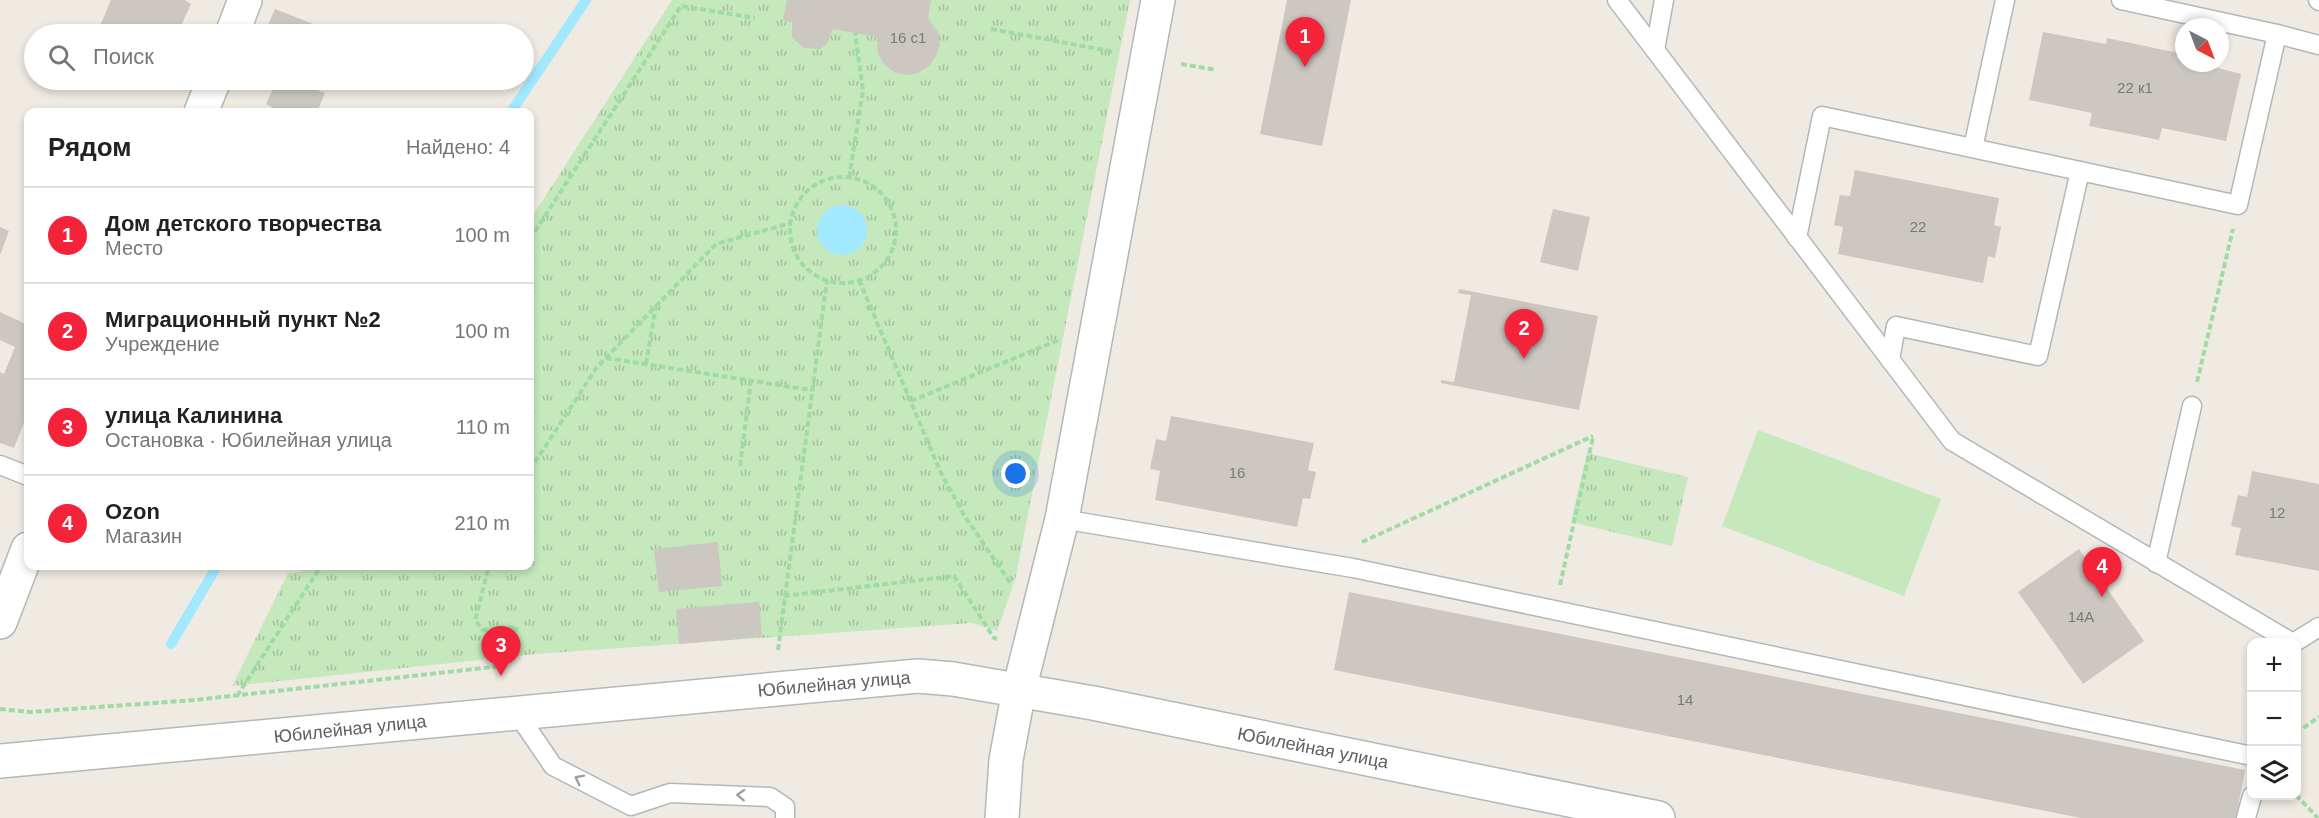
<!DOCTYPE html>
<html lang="ru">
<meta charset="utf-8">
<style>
:root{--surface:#fff;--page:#f6f6f6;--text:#222;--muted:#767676;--line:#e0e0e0;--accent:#f42339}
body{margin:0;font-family:Arial,sans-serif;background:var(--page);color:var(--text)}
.controls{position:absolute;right:18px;bottom:18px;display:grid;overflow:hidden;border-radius:12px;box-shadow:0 3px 9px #0003}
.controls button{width:54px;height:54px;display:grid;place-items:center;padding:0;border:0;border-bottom:2px solid var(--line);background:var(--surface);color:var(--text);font:30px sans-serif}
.compass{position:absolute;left:2175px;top:18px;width:54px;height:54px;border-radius:50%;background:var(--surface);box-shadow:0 3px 9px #0003;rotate:138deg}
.you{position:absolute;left:1016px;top:474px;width:21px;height:21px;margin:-15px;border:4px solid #fff;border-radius:50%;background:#1a73e8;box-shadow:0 0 0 9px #1a73e833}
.badge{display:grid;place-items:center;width:39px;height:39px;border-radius:50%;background:var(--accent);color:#fff;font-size:20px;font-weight:700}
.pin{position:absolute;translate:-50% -50px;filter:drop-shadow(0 2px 3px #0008)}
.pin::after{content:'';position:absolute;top:32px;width:21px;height:18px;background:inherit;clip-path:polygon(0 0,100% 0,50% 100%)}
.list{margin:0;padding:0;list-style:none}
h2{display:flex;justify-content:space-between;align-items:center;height:78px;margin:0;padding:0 24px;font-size:26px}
h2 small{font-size:20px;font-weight:400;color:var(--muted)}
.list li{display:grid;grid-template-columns:39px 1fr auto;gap:18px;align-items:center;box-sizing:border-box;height:96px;padding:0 24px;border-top:2px solid var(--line)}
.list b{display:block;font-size:22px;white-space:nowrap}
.list p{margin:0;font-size:20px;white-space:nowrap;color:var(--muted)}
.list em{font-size:20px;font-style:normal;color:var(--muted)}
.icon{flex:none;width:33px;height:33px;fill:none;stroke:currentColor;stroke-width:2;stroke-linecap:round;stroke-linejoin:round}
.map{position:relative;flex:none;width:2319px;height:818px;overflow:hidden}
.search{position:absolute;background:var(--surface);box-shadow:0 3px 9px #0003;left:24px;top:24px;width:510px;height:66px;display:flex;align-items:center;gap:15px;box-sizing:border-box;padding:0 21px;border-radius:33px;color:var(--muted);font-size:22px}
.panel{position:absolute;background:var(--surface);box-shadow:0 3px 9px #0003;left:24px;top:108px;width:510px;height:462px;border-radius:12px}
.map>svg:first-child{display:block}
.grass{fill:url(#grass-tufts)}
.pitch{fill:#c5e8bd}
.water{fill:#a2e8ff}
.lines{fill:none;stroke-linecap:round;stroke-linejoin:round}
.stream{stroke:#a2e8ff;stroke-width:10}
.building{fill:#ccc7c1}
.lane-casing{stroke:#b3b7bb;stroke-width:21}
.street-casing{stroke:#b3b7bb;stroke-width:36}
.secondary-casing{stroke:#b2b8bb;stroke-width:36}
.path{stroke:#9fdba4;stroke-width:4;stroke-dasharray:6 3;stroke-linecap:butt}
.lane{stroke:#fff;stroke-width:18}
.street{stroke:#fff;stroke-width:33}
.secondary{stroke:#fff;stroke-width:33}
.oneway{stroke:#9da0a2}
.labels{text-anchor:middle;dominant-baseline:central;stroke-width:6;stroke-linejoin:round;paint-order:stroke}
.number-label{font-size:15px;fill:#777a7b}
.street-label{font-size:18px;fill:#5b6164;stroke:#fff}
</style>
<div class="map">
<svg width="2319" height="818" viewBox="0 0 2319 818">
<defs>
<pattern id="grass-tufts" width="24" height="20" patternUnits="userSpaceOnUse" patternTransform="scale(1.5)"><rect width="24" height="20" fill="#c5e8bd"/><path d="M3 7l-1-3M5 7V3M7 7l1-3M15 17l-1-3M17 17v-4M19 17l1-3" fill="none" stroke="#a3bf9d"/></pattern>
</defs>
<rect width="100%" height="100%" fill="#efeae2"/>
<g class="grass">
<path d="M672 0H1130L1015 580 997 631 972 623 536 654 232 686 288 573 301 572 305 566H530V220Z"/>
<path d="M1587 453 1688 477 1672 546 1571 522Z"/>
</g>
<path class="pitch" d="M1758 430 1941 499 1904 596 1722 526Z"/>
<circle class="water" cx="842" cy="230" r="25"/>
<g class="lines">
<g class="stream">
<path d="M511 112 586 0"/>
<path d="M171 644 217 566"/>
</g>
</g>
<g class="building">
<path d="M111 0H185L191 4 177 34 150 32 149 34H112L113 32 100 26Z"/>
<path d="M787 0H931L928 19 938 32 940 44 936 56 929 66 918 73 906 75 894 72 884 64 878 54 877 37 833 29 827 44 820 49 804 48 792 37V22L783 20Z"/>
<path d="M1287 0H1351L1322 146 1260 134Z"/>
<path d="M275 9 331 31 330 34H264Z"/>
<path d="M2043 32 2106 44 2107 38 2178 53 2177 58 2184 60V63H2199L2241 74 2226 141 2162 128 2159 140 2125 133 2089 126 2092 113 2029 100Z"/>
<path d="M277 80H292L325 93 317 112H270L272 107 266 104Z"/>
<path d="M1855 170 1999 198 1994 225 2001 227 1995 258 1988 256 1983 283 1838 254 1843 227 1834 225 1840 195 1850 196Z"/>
<path d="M1553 209 1590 217 1578 271 1540 262Z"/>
<path d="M0 227 9 231 0 255Z"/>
<path d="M1459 289 1598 316 1579 410 1441 383V380L1454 382 1471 295 1458 293Z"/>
<path d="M0 312 28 325V412L14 448 0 443V372L4 374 15 347 0 340Z"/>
<path d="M1171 416 1314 443 1308 470 1316 472 1310 499 1303 498 1297 527 1155 500 1160 471 1150 469 1156 439 1166 441Z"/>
<path d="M2252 471 2319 484V571L2235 555 2241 528 2231 526 2238 495 2247 497Z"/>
<path d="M718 542 722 586 659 592 654 549Z"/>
<path d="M2079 549 2144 641 2083 684 2018 592Z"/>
<path d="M1349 592 2245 770 2236 818H2081L1334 670Z"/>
<path d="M759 602 762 637 679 644 676 609Z"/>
</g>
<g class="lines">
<g class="lane-casing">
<g id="lane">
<path d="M1617 0 1952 441 2291 642"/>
<path d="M2318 0 2319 1"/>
<path d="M2277 34 2319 45"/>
<path d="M1655 50 1664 0"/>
<path d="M1973 148 2005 0"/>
<path d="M2080 171 2238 205 2277 34 2121 0"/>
<path d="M1797 238 1822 116 2080 171 2038 356 1896 326 1890 360"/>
<path d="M0 465 28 476"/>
<path d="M1062 519 1353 568 2252 756"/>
<path d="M2156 563 2192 406"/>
<path d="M2295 642 2319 627"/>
<path d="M517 713 553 766 631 806 670 793 770 797 785 807V818"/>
<path d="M2246 818 2252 796"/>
</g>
</g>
<g class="street-casing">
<g id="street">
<path d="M232 34 245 0"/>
<path d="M201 112 214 80"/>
<path d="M0 622 28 549"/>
<path d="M1019 690 1062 519 1158 0"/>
</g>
</g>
<g class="secondary-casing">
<g id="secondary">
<path d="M0 761 918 676 953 679 1093 703 1658 818"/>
<path d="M1002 818 1006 760 1019 690"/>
</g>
</g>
<g class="path">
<path d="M991 29 1115 52"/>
<path d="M1181 64 1216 70"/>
<circle cx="843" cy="230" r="53"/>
<path d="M849 178 863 91 855 33"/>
<path d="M530 239 681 6 755 18"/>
<path d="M859 280 941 473 964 515 1011 584"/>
<path d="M606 358 811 390"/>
<path d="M646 364 656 306"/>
<path d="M2197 382 2233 229"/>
<path d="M911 401 1061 339"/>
<path d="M740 466 751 380"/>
<path d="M530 470 597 367 716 244 791 223"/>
<path d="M1362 542 1593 436"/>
<path d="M1560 585 1593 437"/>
<path d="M784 596 954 576 994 638 997 639"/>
<path d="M778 650 827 280"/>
<path d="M237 696 321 566"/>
<path d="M0 709 30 712 195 700 502 666 517 627 483 630 475 620 489 566"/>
<path d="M2296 733 2319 717"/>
<path d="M2296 795 2318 818"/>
</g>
<use href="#lane" class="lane"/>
<use href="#street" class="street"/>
<use href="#secondary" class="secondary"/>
</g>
<defs><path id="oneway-chevron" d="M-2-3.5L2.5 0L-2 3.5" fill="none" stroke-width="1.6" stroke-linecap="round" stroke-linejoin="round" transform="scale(1.5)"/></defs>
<g class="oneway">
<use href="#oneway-chevron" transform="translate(579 779) rotate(-153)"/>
<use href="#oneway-chevron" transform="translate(741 795) rotate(-177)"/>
</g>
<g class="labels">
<g class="number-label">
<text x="908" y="37">16 с1</text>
<text x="2135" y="87">22 к1</text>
<text x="1918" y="226">22</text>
<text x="1237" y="472">16</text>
<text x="2277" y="512">12</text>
<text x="2081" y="616">14А</text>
<text x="1685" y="699">14</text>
</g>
<g class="street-label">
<text transform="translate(834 684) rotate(-5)">Юбилейная улица</text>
<text transform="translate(350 729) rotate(-6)">Юбилейная улица</text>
<text transform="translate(1313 748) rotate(11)">Юбилейная улица</text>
</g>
</g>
</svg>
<div class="controls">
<button>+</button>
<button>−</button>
<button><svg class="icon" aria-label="layers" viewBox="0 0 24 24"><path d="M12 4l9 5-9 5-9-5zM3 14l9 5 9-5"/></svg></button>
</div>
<svg class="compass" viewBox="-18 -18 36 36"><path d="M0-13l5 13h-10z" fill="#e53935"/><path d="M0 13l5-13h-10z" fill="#767676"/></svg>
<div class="you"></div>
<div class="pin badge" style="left:1305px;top:67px">1</div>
<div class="pin badge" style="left:1524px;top:359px">2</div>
<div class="pin badge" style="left:501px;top:676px">3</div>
<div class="pin badge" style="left:2102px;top:597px">4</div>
<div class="search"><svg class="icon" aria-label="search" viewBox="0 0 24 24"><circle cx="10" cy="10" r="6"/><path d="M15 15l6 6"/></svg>Поиск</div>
<section class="panel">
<h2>Рядом<small>Найдено: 4</small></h2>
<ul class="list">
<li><span class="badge">1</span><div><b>Дом детского творчества</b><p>Место</p></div><em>100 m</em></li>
<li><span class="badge">2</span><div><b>Миграционный пункт №2</b><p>Учреждение</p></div><em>100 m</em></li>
<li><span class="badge">3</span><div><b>улица Калинина</b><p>Остановка · Юбилейная улица</p></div><em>110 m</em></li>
<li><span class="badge">4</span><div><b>Ozon</b><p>Магазин</p></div><em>210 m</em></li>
</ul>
</section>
</div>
